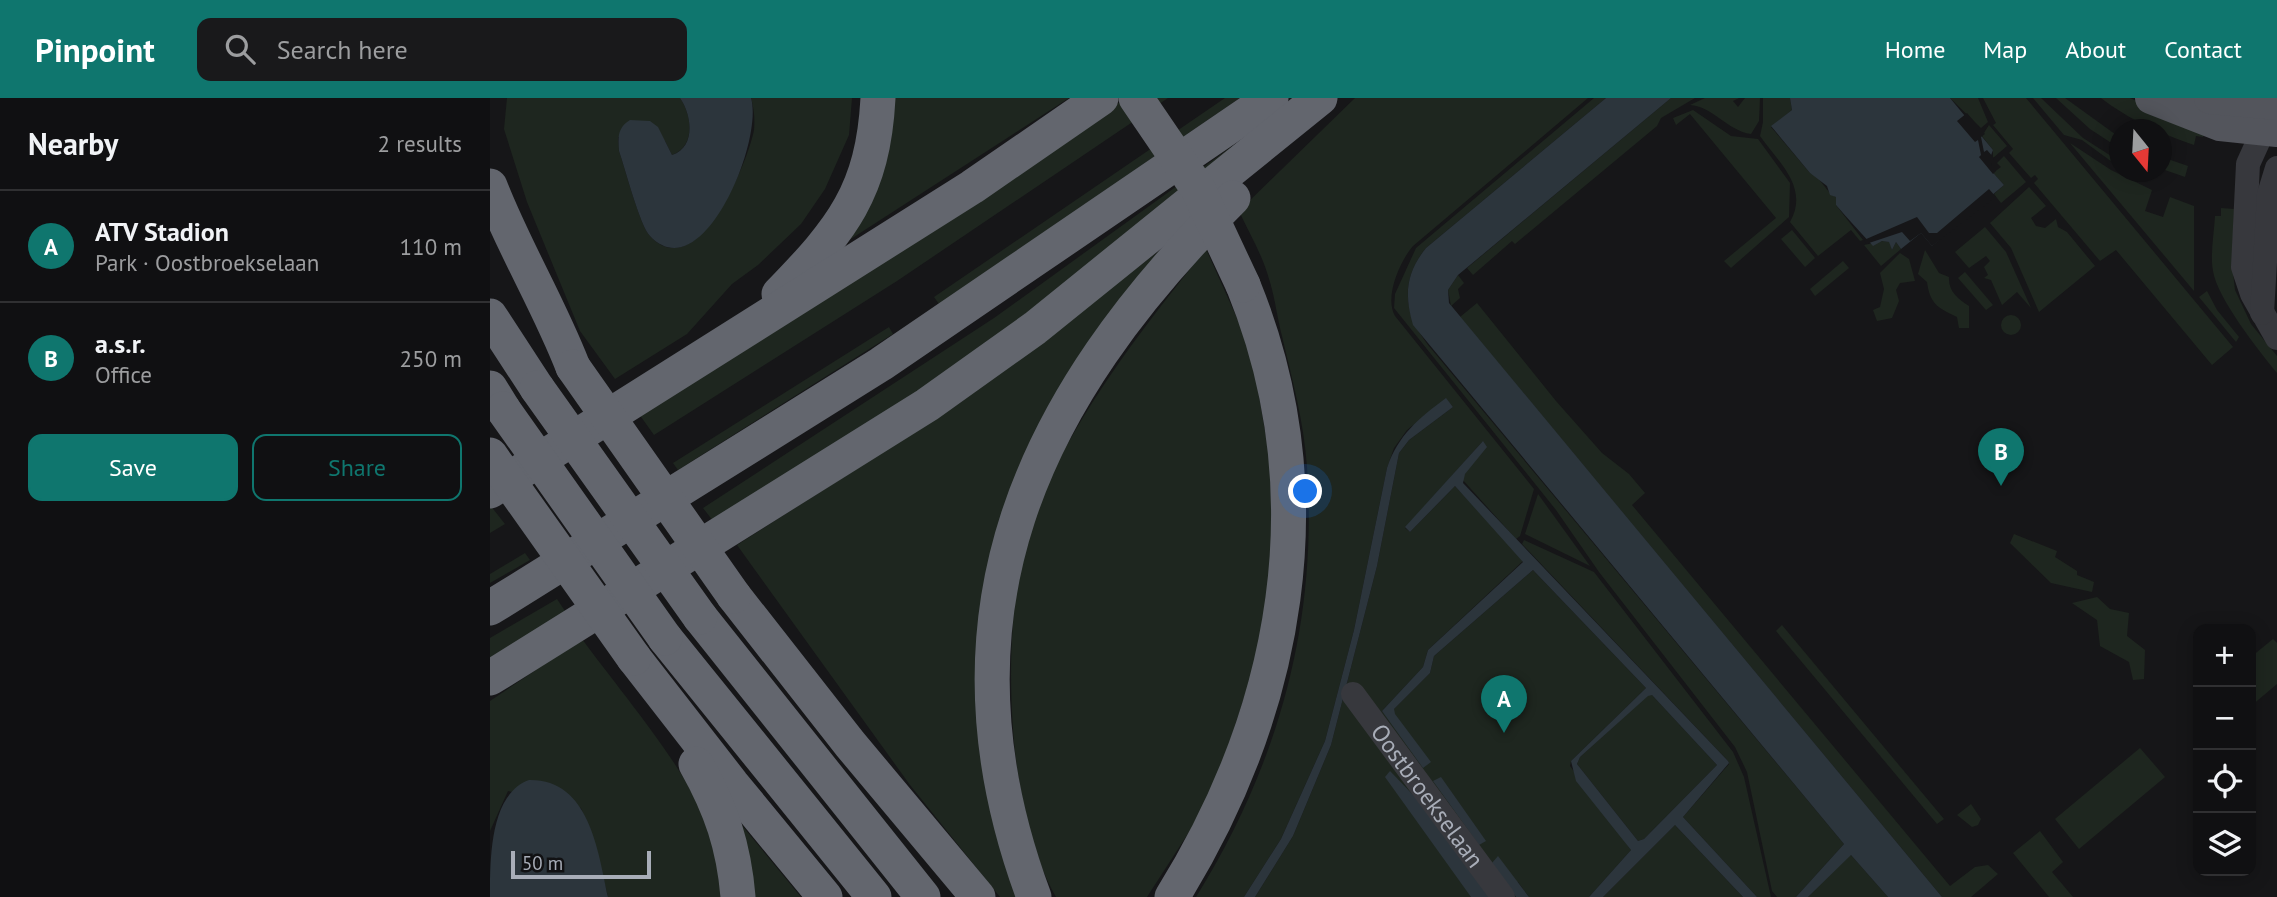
<!DOCTYPE html>
<meta charset="utf-8">
<style>
:root{--surface:#101012;--page:#19191b;--text:#f1f3f6;--muted:#9c9d9f;--line:#303032;--accent:#0f766e}
body{margin:0;font-family:"PT Sans",sans-serif;background:var(--page);color:var(--text)}
.controls{position:absolute;right:21px;bottom:21px;display:grid;overflow:hidden;border-radius:14px;box-shadow:0 4px 18px #0003}
.controls button{width:63px;height:63px;display:grid;place-items:center;padding:0;border:0;border-bottom:2px solid var(--line);background:var(--surface);color:var(--text);font:35px sans-serif}
.compass{position:absolute;left:1619px;top:21px;width:63px;height:63px;border-radius:50%;background:var(--surface);box-shadow:0 4px 18px #0003;rotate:162deg}
.scale{position:absolute;left:21px;bottom:18px;width:140px;box-sizing:border-box;padding-left:7px;border:4px solid #a8adb8;border-top:0;font-size:19px;line-height:24px;white-space:nowrap;color:#a8adb8;-webkit-text-stroke:5px #111113;paint-order:stroke}
.you{position:absolute;left:816px;top:394px;width:24px;height:24px;margin:-18px;border:5px solid #fff;border-radius:50%;background:#1a73e8;box-shadow:0 0 0 10px #1a73e833}
.badge{display:grid;place-items:center;width:46px;height:46px;border-radius:50%;background:var(--accent);color:#fff;font-size:23px;font-weight:700}
.pin{position:absolute;translate:-50% -58px;filter:drop-shadow(0 2px 4px #0008)}
.pin::after{content:'';position:absolute;top:37px;width:24px;height:21px;background:inherit;clip-path:polygon(0 0,100% 0,50% 100%)}
.list{margin:0;padding:0;list-style:none}
h2{display:flex;justify-content:space-between;align-items:center;height:91px;margin:0;padding:0 28px;font-size:30px}
h2 small{font-size:23px;font-weight:400;color:var(--muted)}
.list li{display:grid;grid-template-columns:46px 1fr auto;gap:21px;align-items:center;box-sizing:border-box;height:112px;padding:0 28px;border-top:2px solid var(--line)}
.list b{display:block;font-size:26px;white-space:nowrap}
.list p{margin:0;font-size:23px;white-space:nowrap;color:var(--muted)}
.list em{font-size:23px;font-style:normal;color:var(--muted)}
.actions{display:flex;gap:14px;padding:21px 28px}
.actions a{flex:1;padding:16px 0;border:2px solid var(--accent);border-radius:14px;text-align:center;font-size:24px;color:var(--accent)}
.actions .main{background:var(--accent);color:#fff}
.icon{flex:none;width:38px;height:38px;fill:none;stroke:currentColor;stroke-width:2;stroke-linecap:round;stroke-linejoin:round}
.map{position:relative;flex:none;width:1787px;height:799px;overflow:hidden}
header{display:flex;align-items:center;gap:42px;box-sizing:border-box;height:98px;padding:0 35px;background:var(--accent);color:#fff}
header strong{font-size:33px}
nav{display:flex;gap:38px;margin-inline-start:auto;font-size:24px}
.search{width:490px;height:63px;background:var(--page);display:flex;align-items:center;gap:18px;box-sizing:border-box;padding:0 24px;border-radius:14px;color:var(--muted);font-size:26px}
main{display:flex}
aside{flex:1;background:var(--surface)}
.map>svg:first-child{display:block}
.green{fill:#1e261f}
.water{fill:#2c353c;fill-rule:evenodd}
.pier{fill:#161618}
.lines{fill:none;stroke-linecap:round;stroke-linejoin:round}
.minor{stroke:#37383d;stroke-width:24}
.major{stroke:#53555c;stroke-width:32}
.highway{stroke:#63666e;stroke-width:35}
.highway-bridge{stroke:#63666e;stroke-width:35}
.labels{text-anchor:middle;dominant-baseline:central;stroke-width:6;stroke-linejoin:round;paint-order:stroke}
.street-label{font-size:24px;fill:#a8adb8;stroke:#111113}
</style>
<header>
<strong>Pinpoint</strong>
<div class="search"><svg class="icon" aria-label="search" viewBox="0 0 24 24"><circle cx="10" cy="10" r="6"/><path d="M15 15l6 6"/></svg>Search here</div>
<nav><a>Home</a><a>Map</a><a>About</a><a>Contact</a></nav>
</header>
<main>
<aside>
<h2>Nearby<small>2 results</small></h2>
<ul class="list">
<li><span class="badge">A</span><div><b>ATV Stadion</b><p>Park · Oostbroekselaan</p></div><em>110 m</em></li>
<li><span class="badge">B</span><div><b>a.s.r.</b><p>Office</p></div><em>250 m</em></li>
</ul>
<div class="actions"><a class="main">Save</a><a>Share</a></div>
</aside>
<div class="map">
<svg width="1787" height="799" viewBox="0 0 1787 799">
<rect width="100%" height="100%" fill="#161618"/>
<g class="green">
<path d="M17 0H190C202 17 206 48 182 57L175 43 128 39 129 53C135 70 150 128 160 138 207 189 258 64 264 32 265 20 264 11 261 0H362L359 37 335 91 311 126 268 167 242 186 197 236 125 281 90 233 37 104 14 31Z"/>
<path d="M397 0H579L350 148Z"/>
<path d="M636 0H678L407 183 164 337 149 316 413 150Z"/>
<path d="M735 0H750L449 206 444 199Z"/>
<path d="M865 0H1098L923 148C910 163 894 199 905 218L1044 391 1030 438 1026 441 972 381 993 343 915 430 920 434 965 388 1034 462 938 552 933 569 892 613 940 664 904 616V611L940 575 944 558 1043 472 1156 590 1081 663 1080 668 1141 752 1099 799H1039L1028 784 1021 791 1026 799H765L803 738 841 647 887 468 909 355 919 342 963 309 956 301 917 332 904 350 897 370 864 532 835 643 791 741 754 799H706C788 667 828 525 817 369 814 324 802 281 792 238 787 219 785 199 779 181 773 158 759 135 749 113Z"/>
<path d="M1104 0H1116L936 150C910 182 913 215 938 247L1354 746 1306 799H1287L1282 793 1257 674 1245 649 1109 474 1066 412 904 210 905 196 926 150Z"/>
<path d="M1181 0H1205L1171 20 1167 28 1025 146 1022 143 983 177 977 170Z"/>
<path d="M1215 0H1249L1243 3 1248 9 1255 0H1270L1269 23 1261 36C1238 33 1222 8 1200 7Z"/>
<path d="M1273 0H1300L1302 12 1281 29 1320 75C1333 81 1336 95 1346 99V107L1373 142 1370 143 1361 132 1328 158 1300 124C1320 89 1287 63 1270 38L1273 24Z"/>
<path d="M1460 0H1488L1498 24 1491 30Z"/>
<path d="M1493 0H1536L1743 249 1722 267 1626 152 1610 163 1544 85 1548 81 1545 77 1541 80 1519 55 1523 51 1503 27 1506 25Z"/>
<path d="M1543 0H1551L1593 40 1629 63V69L1592 42 1574 37Z"/>
<path d="M1566 0H1575L1629 39V50L1600 31Z"/>
<path d="M1611 0H1640L1715 33 1713 39 1706 38 1704 47C1670 35 1641 23 1611 0Z"/>
<path d="M802 5 621 163 230 432 213 410 504 220Z"/>
<path d="M1203 12 1241 38 1268 41 1300 85 1299 119 1241 170 1234 163 1286 120 1200 16 1186 27 1183 20Z"/>
<path d="M1499 27 1517 48 1503 60V52L1492 38Z"/>
<path d="M1580 45 1621 72 1662 92 1655 113 1673 119 1680 99 1704 108V193Z"/>
<path d="M1514 58 1536 84 1511 105 1504 96 1514 87 1503 75 1511 69 1507 65Z"/>
<path d="M1672 59 1698 68 1695 79 1672 71Z"/>
<path d="M1539 89 1556 108 1541 120 1546 128 1555 130 1566 121 1568 129 1577 134 1605 168 1549 214 1521 150 1500 125Z"/>
<path d="M1731 110 1744 111 1742 166 1745 192 1761 226 1787 258V275C1769 253 1727 200 1723 173 1720 156 1724 136 1725 118H1731Z"/>
<path d="M1495 129 1516 154 1541 210 1527 194 1512 207 1501 182 1494 180 1498 177 1494 169 1500 163 1496 158 1479 170 1465 154Z"/>
<path d="M1302 132 1325 160 1315 169 1291 141Z"/>
<path d="M690 137 503 472 537 799H510L420 687 247 447 471 304Z"/>
<path d="M1393 143 1400 144 1402 152 1406 144 1411 151 1391 168 1374 147Z"/>
<path d="M716 151 751 229 766 279 784 387 785 431 771 549 721 700 657 799H566C541 756 526 680 523 631 518 560 522 489 541 421 545 406 554 392 561 378 601 296 659 222 716 151Z"/>
<path d="M1435 152 1449 175 1459 179C1458 193 1468 201 1479 208V230H1469L1467 219C1448 210 1440 206 1437 184L1428 176Z"/>
<path d="M1410 155 1419 161 1425 183 1410 185 1406 192 1409 203 1402 220 1387 223 1383 212 1390 209 1394 191 1390 175Z"/>
<path d="M1353 163 1359 170 1325 198 1320 191Z"/>
<path d="M1475 174 1503 207 1496 212 1468 180Z"/>
<path d="M968 177 974 185 968 191 970 200 961 208 958 192Z"/>
<path d="M1717 193 1727 212 1749 239 1746 244 1709 199Z"/>
<path d="M987 205 1066 303 1112 355 1139 376 1155 395 1142 407 1460 788 1485 769 1498 767 1508 776 1481 799H1452L970 219Z"/>
<circle cx="1521" cy="227" r="10"/>
<path d="M399 229 403 236 188 372 183 365Z"/>
<path d="M1048 396 1100 468 1035 436Z"/>
<path d="M0 407 15 426 0 435Z"/>
<path d="M1524 436 1567 453 1565 459 1587 473V477L1604 484 1602 494 1561 485 1520 445Z"/>
<path d="M1034 442 1104 474 1243 654 1254 679 1281 799H1267L1193 719 1239 666 1238 663 1032 446Z"/>
<path d="M35 455 40 462 0 485V476Z"/>
<path d="M1607 499 1620 511 1639 515 1637 538 1655 552 1654 581 1643 582 1639 564 1610 548 1607 522 1582 505Z"/>
<path d="M67 501 81 522 0 572V540Z"/>
<path d="M1292 527 1454 721 1447 726 1286 533Z"/>
<path d="M92 541C130 593 194 667 217 725 226 749 228 773 231 799H118L106 751 91 710 18 693 0 733V603Z"/>
<path d="M1783 541 1787 545V586L1761 608V559Z"/>
<path d="M1158 597H1162L1227 667 1154 741 1148 743 1087 666 1090 659Z"/>
<path d="M1650 650 1675 679 1589 751 1565 721Z"/>
<path d="M1481 706 1491 721 1488 727 1482 729 1467 717Z"/>
<path d="M250 725 311 799H260Z"/>
<path d="M1185 727 1253 799H1113Z"/>
<path d="M1550 733 1573 764 1562 774 1583 799H1559L1523 755Z"/>
<path d="M1361 757 1398 799H1318L1358 758Z"/>
</g>
<g class="water">
<path d="M190 0H261C274 43 212 193 160 138 150 128 135 70 129 53 128 40 127 30 140 22L160 23 168 29 182 57C206 49 202 17 190 0Z"/>
<path d="M1116 0H1181L968 177 958 192 959 205 1452 799H1398L1361 757 1318 799H1306L1354 746 923 227C914 196 916 175 936 150Z"/>
<path d="M1300 0H1460L1503 52 1497 68 1514 87 1442 148 1431 135 1411 151 1406 144 1402 152 1399 144 1392 143 1383 148C1371 135 1359 122 1346 107V99L1340 97 1337 88 1320 75 1281 28 1302 12Z"/>
<path d="M956 300 963 309 919 342 909 355 887 468 841 647 803 738 765 799H754L791 741 835 643 864 532 897 370C908 337 929 320 956 300Z"/>
<path d="M993 343 997 349 975 376 973 385 1238 663 1239 665 1193 719 1267 799H1253L1185 727 1113 799H1099L1141 752 1086 683 1081 663 1156 590 1043 472 944 558 940 575 904 611 905 616 941 664 933 670 892 613 933 569 938 552 1033 464 965 388 920 434 915 429ZM1162 597 1227 667 1154 741 1148 743 1087 666 1090 659 1158 598Z"/>
<path d="M900 673 925 699 1000 799H981L895 679Z"/>
<path d="M951 679 996 743 989 747 943 683Z"/>
<path d="M39 682C99 681 108 752 118 799H0C0 760 0 696 39 682Z"/>
<path d="M1008 758 1039 799H1026L1002 765Z"/>
</g>
<g class="pier">
<path d="M1477 15 1495 36 1491 39 1494 54 1497 52 1504 60 1501 67 1506 73 1503 76 1489 59 1491 57 1488 42 1485 44 1467 23Z"/>
<path d="M1499 91 1506 99 1442 148 1431 135 1420 143 1412 134 1376 146 1374 142 1427 119 1439 135H1447Z"/>
</g>
<g class="lines">
<g class="minor">
<path d="M1786 25 1773 33 1758 66 1753 169 1762 196 1787 240"/>
<path d="M1772 215 1779 96 1787 70"/>
<path id="s1" d="M863 596 1013 799"/>
</g>
<g class="major">
<path d="M1661 0 1730 27 1787 33"/>
<path d="M1720 0 1787 6"/>
</g>
<g class="highway">
<path d="M0 88C24 150 59 207 83 269"/>
<path d="M289 196C352 131 383 94 388 0"/>
<path d="M0 218 47 290"/>
<path d="M0 290 13 311"/>
<path d="M0 393 482 89 611 0"/>
<path d="M244 498 360 646 488 799"/>
<path d="M0 510 391 266 781 0"/>
<path d="M210 519 433 799"/>
<path d="M175 540 384 799"/>
<path d="M144 560 242 686 335 799"/>
<path d="M0 580 437 307 545 230 830 0"/>
<path d="M206 666C231 710 244 749 248 799"/>
<path d="M544 799C439 518 540 301 743 100"/>
<path d="M682 799C798 612 838 395 753 187"/>
</g>
<g class="highway-bridge">
<path d="M646 0 708 91 753 187"/>
<path d="M83 269 244 498"/>
<path d="M47 290 210 519"/>
<path d="M13 311 175 540"/>
<path d="M0 357 144 560"/>
</g>
</g>
<g class="labels">
<g class="street-label">
<text stroke="none"><textPath href="#s1" startOffset="126">Oostbroekselaan</textPath></text>
</g>
</g>
</svg>
<div class="controls">
<button>+</button>
<button>−</button>
<button><svg class="icon" aria-label="locate" viewBox="0 0 24 24"><circle cx="12" cy="12" r="6"/><path d="M12 2v4M12 18v4M2 12h4M18 12h4"/></svg></button>
<button><svg class="icon" aria-label="layers" viewBox="0 0 24 24"><path d="M12 4l9 5-9 5-9-5zM3 14l9 5 9-5"/></svg></button>
</div>
<svg class="compass" viewBox="-18 -18 36 36"><path d="M0-13l5 13h-10z" fill="#e53935"/><path d="M0 13l5-13h-10z" fill="#9c9d9f"/></svg>
<div class="scale">50 m</div>
<div class="you"></div>
<div class="pin badge" style="left:1014px;top:635px">A</div>
<div class="pin badge" style="left:1511px;top:388px">B</div>
</div>
</main>
